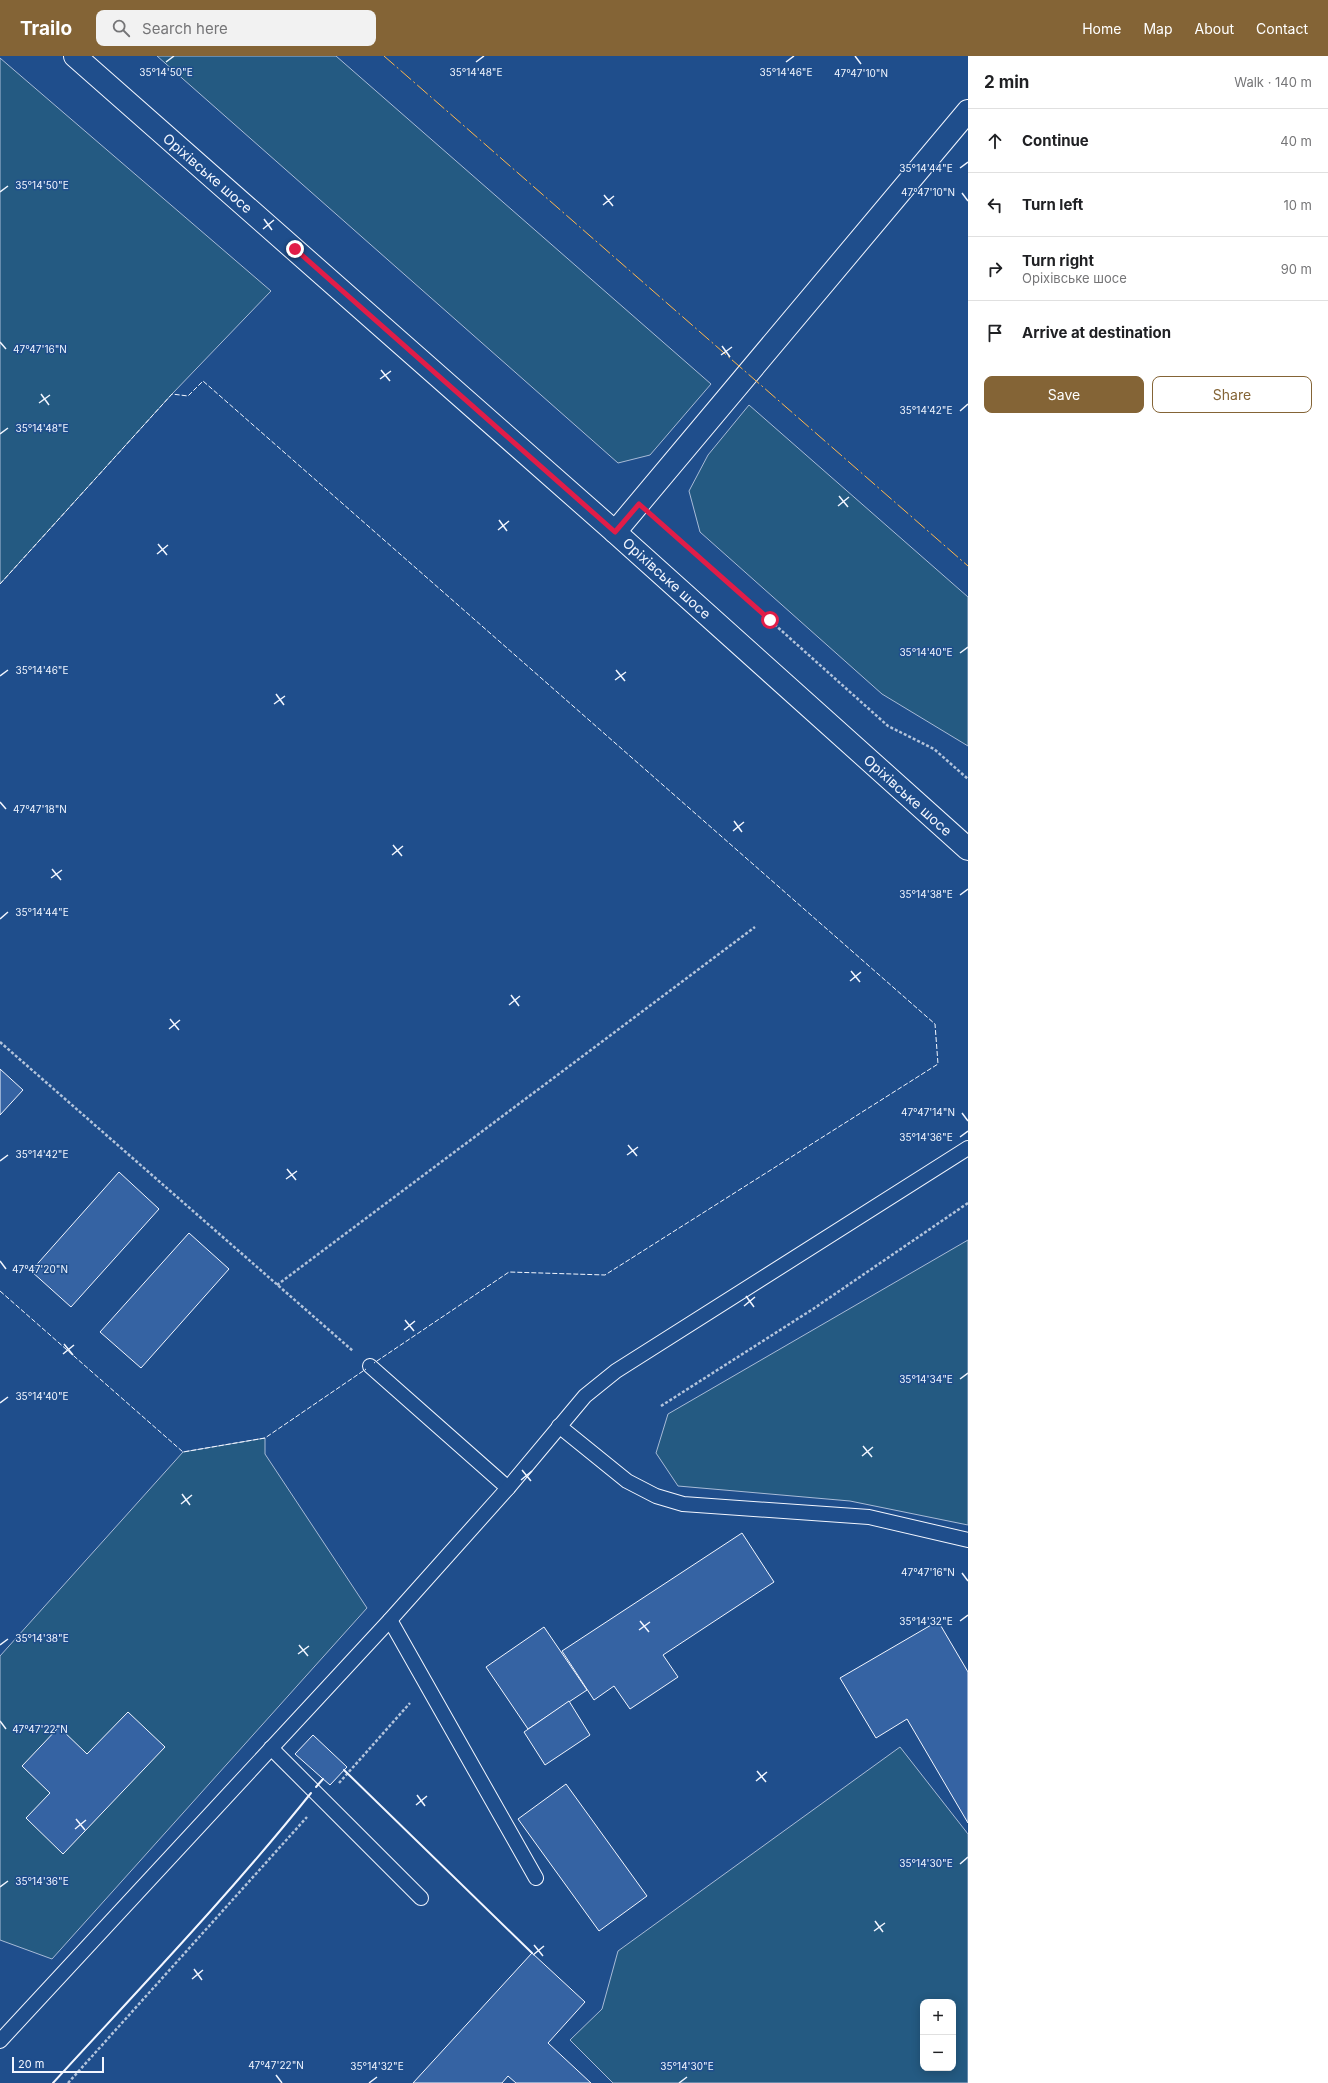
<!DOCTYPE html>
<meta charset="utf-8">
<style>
:root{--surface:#fff;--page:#f2f2f2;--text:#202124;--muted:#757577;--line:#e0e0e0;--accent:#846436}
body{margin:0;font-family:Inter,sans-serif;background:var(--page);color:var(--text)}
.controls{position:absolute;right:12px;bottom:12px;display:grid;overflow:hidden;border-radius:8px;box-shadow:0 2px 10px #0003}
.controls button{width:36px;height:36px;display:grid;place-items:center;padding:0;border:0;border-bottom:1px solid var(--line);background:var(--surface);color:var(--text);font:20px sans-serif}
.scale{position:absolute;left:12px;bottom:10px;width:92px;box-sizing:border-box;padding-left:4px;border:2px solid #f2f6ff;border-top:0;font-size:11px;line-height:14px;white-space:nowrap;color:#f2f6ff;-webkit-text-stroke:3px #1f4e8c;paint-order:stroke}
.stop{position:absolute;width:12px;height:12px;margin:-9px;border:3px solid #e11d48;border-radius:50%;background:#fff}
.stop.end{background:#e11d48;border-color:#fff;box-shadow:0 1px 4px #0008}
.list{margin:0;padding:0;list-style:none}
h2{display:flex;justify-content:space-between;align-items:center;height:52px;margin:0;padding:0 16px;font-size:17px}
h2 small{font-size:13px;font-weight:400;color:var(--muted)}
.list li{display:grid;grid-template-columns:26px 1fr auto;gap:12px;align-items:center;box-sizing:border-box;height:64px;padding:0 16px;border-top:1px solid var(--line)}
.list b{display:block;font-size:15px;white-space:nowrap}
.list p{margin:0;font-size:13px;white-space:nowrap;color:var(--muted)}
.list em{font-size:13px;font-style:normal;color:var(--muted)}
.actions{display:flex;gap:8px;padding:12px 16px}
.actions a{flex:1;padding:9px 0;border:1px solid var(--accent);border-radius:8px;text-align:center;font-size:14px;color:var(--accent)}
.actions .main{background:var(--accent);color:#fff}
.icon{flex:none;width:22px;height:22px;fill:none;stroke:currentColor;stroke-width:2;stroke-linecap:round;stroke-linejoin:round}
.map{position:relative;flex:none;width:968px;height:2027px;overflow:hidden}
header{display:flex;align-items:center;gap:24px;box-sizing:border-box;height:56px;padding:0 20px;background:var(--accent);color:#fff}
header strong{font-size:19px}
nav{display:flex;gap:22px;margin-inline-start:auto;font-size:14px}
.search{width:280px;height:36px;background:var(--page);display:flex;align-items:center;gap:10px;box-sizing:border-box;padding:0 14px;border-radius:8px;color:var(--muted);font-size:15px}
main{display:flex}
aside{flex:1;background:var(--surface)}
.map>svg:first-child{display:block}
.green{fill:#245a82;stroke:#a8bbd7;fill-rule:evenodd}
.building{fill:#3563a3;stroke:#f2f6ff}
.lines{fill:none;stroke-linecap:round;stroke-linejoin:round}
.lane-casing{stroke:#f2f6ff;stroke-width:16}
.street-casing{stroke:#f2f6ff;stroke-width:24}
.primary-casing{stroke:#f2f6ff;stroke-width:24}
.path{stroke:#b3c4dc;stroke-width:2.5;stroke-dasharray:3 2;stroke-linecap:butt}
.lane{stroke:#1f4e8c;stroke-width:14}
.street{stroke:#1f4e8c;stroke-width:22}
.primary{stroke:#1f4e8c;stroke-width:22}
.fence{stroke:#f2f6ff;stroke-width:1;stroke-dasharray:5 2;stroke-linecap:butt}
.wall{stroke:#f2f6ff;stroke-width:2}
.power{stroke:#ffb74d;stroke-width:1;stroke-dasharray:14 3 2 3;stroke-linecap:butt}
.route{stroke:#e11d48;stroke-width:5}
.ticks{fill:none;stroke:#f2f6ff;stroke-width:1.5}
.labels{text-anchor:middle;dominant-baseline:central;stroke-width:3;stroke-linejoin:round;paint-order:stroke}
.street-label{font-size:14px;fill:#f2f6ff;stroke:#1f4e8c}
.ticks-label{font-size:10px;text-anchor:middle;fill:#f2f6ff;stroke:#1f4e8c;stroke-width:3;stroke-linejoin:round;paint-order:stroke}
</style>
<header>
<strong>Trailo</strong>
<div class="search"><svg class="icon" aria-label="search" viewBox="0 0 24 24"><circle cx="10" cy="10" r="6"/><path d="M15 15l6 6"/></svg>Search here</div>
<nav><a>Home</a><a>Map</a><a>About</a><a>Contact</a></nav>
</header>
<main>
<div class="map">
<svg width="968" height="2027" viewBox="0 0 968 2027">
<rect width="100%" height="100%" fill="#1f4e8c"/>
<g class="green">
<path d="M157 0H336L711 328 650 399 618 407Z"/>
<path d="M0 2 271 235 172 338 0 528Z"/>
<path d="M749 349 968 541V690L882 638 700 476 689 435 708 399Z"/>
<path d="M968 1184V1469L850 1445 678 1430 656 1397 668 1358Z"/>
<path d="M265 1382V1398L367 1552 52 1903 0 1884V1600L183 1396Z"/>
<path d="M900 1691 968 1778V2027H613L570 1984 602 1953 618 1895ZM923 1946H953V2012H923Z"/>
</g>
<g class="building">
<path d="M0 1013 23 1034 0 1059Z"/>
<path d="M119 1116 159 1153 71 1251 31 1215Z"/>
<path d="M189 1177 229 1213 141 1312 100 1276Z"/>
<path d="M742 1477 774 1526 663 1599 678 1621 630 1653 614 1630 594 1644 562 1595Z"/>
<path d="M938 1565 968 1616V1767L907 1663 876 1682 840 1622Z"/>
<path d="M544 1571 587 1634 528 1673 486 1611Z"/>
<path d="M569 1645 590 1679 545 1709 524 1676Z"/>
<path d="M128 1656 165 1691 63 1798 26 1762 50 1737 22 1710 59 1671 87 1698Z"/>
<path d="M313 1679 347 1711 330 1729 295 1698Z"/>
<path d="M566 1728 647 1840 599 1875 518 1763Z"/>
<path d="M532 1897 585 1946 548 1987 591 2027H516L508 2020 502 2027H413Z"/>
</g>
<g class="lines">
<g class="lane-casing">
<g id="lane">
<path d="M370 1310 508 1432"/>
<path d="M559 1370 627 1425 656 1440 683 1448 869 1461 968 1484"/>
<path d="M390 1564 536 1822"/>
<path d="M271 1692 421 1842"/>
<path d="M0 1985 390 1564 508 1432 585 1340 616 1315 968 1092"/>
</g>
</g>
<g class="street-casing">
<path id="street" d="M615 476 968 55"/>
</g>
<g class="primary-casing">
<path id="primary" d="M75 0 615 476 968 793"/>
</g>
<g class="path">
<path d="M659 465 888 670 934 693 968 723"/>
<path d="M0 986 353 1295"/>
<path d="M277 1229 755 871"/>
<path d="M661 1350 813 1253 968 1147"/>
<path d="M339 1727 410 1647"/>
<path d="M68 2027 307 1761"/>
</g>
<use href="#lane" class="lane"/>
<use href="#street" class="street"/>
<use href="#primary" class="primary"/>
<g class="fence">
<path d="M0 528 172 338 188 340 203 325 935 968 938 1008 605 1219 509 1216 374 1307"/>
<path d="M0 1235 183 1396 265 1382 366 1313"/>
</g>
<g class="wall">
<path d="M344 1714 532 1897"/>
<path d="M316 1731 323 1723"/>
<path d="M53 2027C140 1932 230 1838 311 1737"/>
</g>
<path class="power" d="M384 0 968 510"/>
</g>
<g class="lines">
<path class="route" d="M295 193 615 476 639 448 770 564"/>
</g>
<path class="ticks" d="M855 0 861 8M166 6 174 0M476 6 484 0M786 6 794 0M960 112 968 106M0 136 8 130M962 137 968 145M604 139 613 150M603 149 614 140M264 163 272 174M263 173 274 164M0 286 6 293M722 290 730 301M721 299 732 291M381 314 390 325M380 323 391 315M41 338 49 349M39 347 50 339M960 355 968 348M0 378 8 372M839 440 848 451M838 450 849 441M499 464 507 475M498 474 509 465M158 488 167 499M157 498 168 489M960 597 968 591M616 614 625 625M0 620 8 614M615 624 626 616M276 638 284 649M274 648 285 640M0 746 6 753M734 765 742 776M733 775 744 766M393 789 402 800M392 799 403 790M52 813 61 824M51 822 62 814M960 839 968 833M0 863 8 856M851 915 860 926M850 925 861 916M511 939 519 950M509 949 520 940M170 963 179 974M169 973 180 964M962 1057 968 1065M960 1081 968 1075M628 1089 637 1100M627 1099 638 1091M0 1105 8 1099M287 1113 296 1124M286 1123 297 1115M0 1205 6 1213M746 1240 754 1251M744 1250 755 1241M405 1264 414 1275M404 1274 415 1265M64 1288 73 1299M63 1298 74 1289M960 1323 968 1317M0 1347 8 1341M863 1390 872 1401M862 1400 873 1391M522 1414 531 1425M521 1424 532 1415M182 1438 190 1449M181 1448 192 1439M962 1517 968 1525M640 1565 649 1576M960 1565 968 1559M639 1574 650 1566M0 1589 8 1583M299 1589 308 1600M298 1598 309 1590M0 1665 6 1673M757 1715 766 1726M756 1725 767 1716M417 1739 425 1750M416 1749 427 1740M76 1763 85 1774M75 1773 86 1764M960 1808 968 1801M0 1831 8 1825M875 1865 883 1876M874 1875 885 1867M534 1889 543 1900M533 1899 544 1890M194 1913 202 1924M192 1923 203 1914M276 2019 282 2027M369 2027 377 2021M679 2027 687 2021"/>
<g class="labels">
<g class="street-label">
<text transform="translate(208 117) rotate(41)">Оріхівське шосе</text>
<text transform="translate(667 522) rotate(42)">Оріхівське шосе</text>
<text transform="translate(908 739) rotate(42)">Оріхівське шосе</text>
</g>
</g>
<g class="ticks-label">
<text x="166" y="20">35°14'50"E</text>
<text x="476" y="20">35°14'48"E</text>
<text x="786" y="20">35°14'46"E</text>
<text x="861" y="21">47°47'10"N</text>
<text x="926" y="116">35°14'44"E</text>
<text x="42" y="133">35°14'50"E</text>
<text x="928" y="140">47°47'10"N</text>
<text x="40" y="297">47°47'16"N</text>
<text x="926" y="358">35°14'42"E</text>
<text x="42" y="376">35°14'48"E</text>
<text x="926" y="600">35°14'40"E</text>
<text x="42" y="618">35°14'46"E</text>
<text x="40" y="757">47°47'18"N</text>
<text x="926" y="842">35°14'38"E</text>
<text x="42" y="860">35°14'44"E</text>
<text x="928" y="1060">47°47'14"N</text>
<text x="926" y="1085">35°14'36"E</text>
<text x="42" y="1102">35°14'42"E</text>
<text x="40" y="1217">47°47'20"N</text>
<text x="926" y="1327">35°14'34"E</text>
<text x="42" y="1344">35°14'40"E</text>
<text x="928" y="1520">47°47'16"N</text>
<text x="926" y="1569">35°14'32"E</text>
<text x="42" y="1586">35°14'38"E</text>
<text x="40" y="1677">47°47'22"N</text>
<text x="926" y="1811">35°14'30"E</text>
<text x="42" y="1829">35°14'36"E</text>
<text x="276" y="2013">47°47'22"N</text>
<text x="377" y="2014">35°14'32"E</text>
<text x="687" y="2014">35°14'30"E</text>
</g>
</svg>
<div class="controls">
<button>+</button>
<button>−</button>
</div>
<div class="scale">20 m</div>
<div class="stop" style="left:770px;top:564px"></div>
<div class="stop end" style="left:295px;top:193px"></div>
</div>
<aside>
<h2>2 min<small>Walk · 140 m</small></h2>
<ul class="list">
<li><svg class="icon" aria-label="ahead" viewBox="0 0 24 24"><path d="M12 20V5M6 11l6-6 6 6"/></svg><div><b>Continue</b></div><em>40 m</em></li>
<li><svg class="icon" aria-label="left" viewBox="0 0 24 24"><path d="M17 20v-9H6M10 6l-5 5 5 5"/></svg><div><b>Turn left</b></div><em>10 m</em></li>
<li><svg class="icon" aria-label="right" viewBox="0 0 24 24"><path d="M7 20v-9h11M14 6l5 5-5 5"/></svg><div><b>Turn right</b><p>Оріхівське шосе</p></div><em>90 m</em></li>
<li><svg class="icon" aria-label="arrive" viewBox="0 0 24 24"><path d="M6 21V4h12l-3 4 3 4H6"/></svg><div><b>Arrive at destination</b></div></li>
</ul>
<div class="actions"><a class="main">Save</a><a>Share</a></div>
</aside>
</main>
